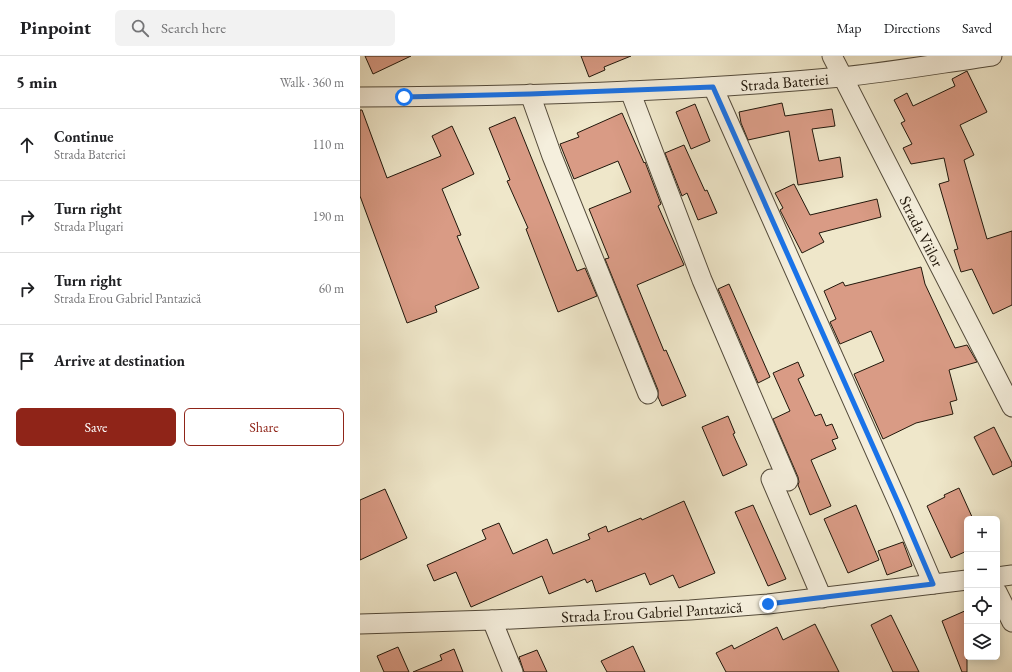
<!DOCTYPE html>
<meta charset="utf-8">
<style>
:root{--surface:#fff;--page:#f2f2f2;--text:#202124;--muted:#757577;--line:#e0e0e0;--accent:#8f2418}
body{margin:0;font-family:"EB Garamond",serif;background:var(--page);color:var(--text)}
.controls{position:absolute;right:12px;bottom:12px;display:grid;overflow:hidden;border-radius:6px;box-shadow:0 2px 10px #0003}
.controls button{width:36px;height:36px;display:grid;place-items:center;padding:0;border:0;border-bottom:1px solid var(--line);background:var(--surface);color:var(--text);font:20px sans-serif}
.stop{position:absolute;width:12px;height:12px;margin:-9px;border:3px solid #1a73e8;border-radius:50%;background:#fff}
.stop.end{background:#1a73e8;border-color:#fff;box-shadow:0 1px 4px #0008}
.list{margin:0;padding:0;list-style:none}
h2{display:flex;justify-content:space-between;align-items:center;height:52px;margin:0;padding:0 16px;font-size:17px}
h2 small{font-size:13px;font-weight:400;color:var(--muted)}
.list li{display:grid;grid-template-columns:26px 1fr auto;gap:12px;align-items:center;box-sizing:border-box;height:72px;padding:0 16px;border-top:1px solid var(--line)}
.list b{display:block;font-size:15px;white-space:nowrap}
.list p{margin:0;font-size:13px;white-space:nowrap;color:var(--muted)}
.list em{font-size:13px;font-style:normal;color:var(--muted)}
.actions{display:flex;gap:8px;padding:12px 16px}
.actions a{flex:1;padding:9px 0;border:1px solid var(--accent);border-radius:6px;text-align:center;font-size:14px;color:var(--accent)}
.actions .main{background:var(--accent);color:#fff}
.icon{flex:none;width:22px;height:22px;fill:none;stroke:currentColor;stroke-width:2;stroke-linecap:round;stroke-linejoin:round}
.map{position:relative;flex:none;width:652px;height:616px;overflow:hidden}
header{display:flex;align-items:center;gap:24px;box-sizing:border-box;height:56px;padding:0 20px;background:var(--surface);border-bottom:1px solid var(--line)}
header strong{font-size:19px}
nav{display:flex;gap:22px;margin-inline-start:auto;font-size:14px}
.search{width:280px;height:36px;background:var(--page);display:flex;align-items:center;gap:10px;box-sizing:border-box;padding:0 14px;border-radius:6px;color:var(--muted);font-size:15px}
main{display:flex}
aside{flex:1;background:var(--surface)}
.map>svg:first-child{display:block}
.building{fill:#d99b85;stroke:#21170b}
.lines{fill:none;stroke-linecap:round;stroke-linejoin:round}
.minor-casing{stroke:#544b3b;stroke-width:21}
.minor{stroke:#f5efdd;stroke-width:19}
.route{stroke:#1a73e8;stroke-width:5}
.labels{text-anchor:middle;dominant-baseline:central;stroke-width:3;stroke-linejoin:round;paint-order:stroke}
.street-label{font-size:16px;fill:#21170b;stroke:#f5efdd}
</style>
<header>
<strong>Pinpoint</strong>
<div class="search"><svg class="icon" aria-label="search" viewBox="0 0 24 24"><circle cx="10" cy="10" r="6"/><path d="M15 15l6 6"/></svg>Search here</div>
<nav><a>Map</a><a>Directions</a><a>Saved</a></nav>
</header>
<main>
<aside>
<h2>5 min<small>Walk · 360 m</small></h2>
<ul class="list">
<li><svg class="icon" aria-label="ahead" viewBox="0 0 24 24"><path d="M12 20V5M6 11l6-6 6 6"/></svg><div><b>Continue</b><p>Strada Bateriei</p></div><em>110 m</em></li>
<li><svg class="icon" aria-label="right" viewBox="0 0 24 24"><path d="M7 20v-9h11M14 6l5 5-5 5"/></svg><div><b>Turn right</b><p>Strada Plugari</p></div><em>190 m</em></li>
<li><svg class="icon" aria-label="right" viewBox="0 0 24 24"><path d="M7 20v-9h11M14 6l5 5-5 5"/></svg><div><b>Turn right</b><p>Strada Erou Gabriel Pantazică</p></div><em>60 m</em></li>
<li><svg class="icon" aria-label="arrive" viewBox="0 0 24 24"><path d="M6 21V4h12l-3 4 3 4H6"/></svg><div><b>Arrive at destination</b></div></li>
</ul>
<div class="actions"><a class="main">Save</a><a>Share</a></div>
</aside>
<div class="map">
<svg width="652" height="616" viewBox="0 0 652 616">
<rect width="100%" height="100%" fill="#efe7ca"/>
<filter id="stains"><feTurbulence type="fractalNoise" baseFrequency=".005" numOctaves="4"/><feColorMatrix values="0 0 0 0 .2 0 0 0 0 .09 0 0 0 0 .02 0 0 0 .5 -.17"/></filter>
<radialGradient id="worn" r=".72"><stop offset=".6" stop-color="#630" stop-opacity="0"/><stop offset="1" stop-color="#630" stop-opacity=".3"/></radialGradient>
<g class="building">
<path d="M5 0H51L13 18Z"/>
<path d="M221 0H271L244 11 245 14 229 21Z"/>
<path d="M607 15 627 56 600 69 614 99 604 104 627 183 652 175V249L633 258 612 213 601 216 594 194 598 193 579 128 589 125 584 102 551 108 543 92 552 88 541 67 545 65 534 44 547 37 553 50 595 30 592 23Z"/>
<path d="M422 47 425 60 472 53 475 70 452 73 459 105 480 101 483 121 438 129 429 75 388 84 381 67 379 56Z"/>
<path d="M335 48 350 85 331 93 316 56Z"/>
<path d="M0 54H2L27 122 81 100 72 80 92 70 114 118 82 133 101 179 97 180 119 232 75 250 77 256 47 267 0 140Z"/>
<path d="M262 57 284 107 285 106 301 148 298 150 324 209 277 229 304 295 306 294 326 340 302 350 298 341V334L245 203 249 202 229 153 271 136 258 105 214 123 200 88 219 81 217 77Z"/>
<path d="M155 61 217 215 225 212 237 240 198 256 166 173 168 172 147 125 150 124 129 72Z"/>
<path d="M324 89 345 135 347 134 357 157 338 164 327 137 322 140 305 97Z"/>
<path d="M434 128 450 159 517 143 521 161 459 177 464 186 442 197 420 154 423 152 415 137Z"/>
<path d="M561 211 565 228 595 292 607 289 617 306 589 314 597 344 590 346 593 358 556 367 523 383 494 318 524 305 511 275 480 288 470 266 476 263 464 235 483 226 485 230Z"/>
<path d="M369 228 410 321 398 327 358 233Z"/>
<path d="M438 306 444 320 438 323 455 360 461 358 466 370 472 368 478 382 472 384 476 393 451 404 471 450 450 459 438 429 439 426 438 421 413 363 430 355 413 317Z"/>
<path d="M368 360 375 377 373 378 387 409 363 420 342 371Z"/>
<path d="M634 371 652 407V410L633 419 614 381Z"/>
<path d="M599 432 613 463H607V495L591 502 567 450 585 441 584 439Z"/>
<path d="M25 433 47 482 0 504V444Z"/>
<path d="M324 445 355 517 319 532 313 519 290 529 285 517 236 536 232 524 227 527 225 523 189 538 182 520 111 551 96 516 74 525 67 509 126 483 122 474 139 467 153 498 187 483 193 498 230 483 228 478 246 470 248 476 281 462 282 464Z"/>
<path d="M393 449 426 523 408 530 375 456Z"/>
<path d="M496 449 519 504 488 517 464 463Z"/>
<path d="M543 486 552 510 527 519 518 495Z"/>
<path d="M607 554V616H602L582 565Z"/>
<path d="M531 559 559 616H533L511 569Z"/>
<path d="M455 568 479 616H366L356 597 372 589 374 593 417 571 423 584Z"/>
<path d="M273 590 285 616H247L241 605Z"/>
<path d="M38 591 49 616H24L17 600Z"/>
<path d="M94 593 103 616H53L82 604 80 599Z"/>
<path d="M177 594 187 616H164L159 601Z"/>
</g>
<g class="lines">
<g class="minor-casing">
<g id="minor">
<path id="s1" d="M472 0 652 351"/>
<path d="M353 31 541 453 573 528"/>
<path d="M270 35 342 224 428 425"/>
<path d="M170 38 192 100 288 338"/>
<path id="s2" d="M0 41C160 40 321 36 481 21 531 16 582 7 632 0"/>
<path d="M411 423 462 542"/>
<path d="M637 521 652 519"/>
<path d="M637 536 652 566"/>
<path d="M132 564 153 616"/>
<path id="s3" d="M0 568 132 564 330 554 408 548 607 524"/>
</g>
</g>
<use href="#minor" class="minor"/>
</g>
<g class="lines">
<path class="route" d="M44 41 170 38 353 31 541 453 573 528 408 548"/>
</g>
<g class="labels">
<g class="street-label">
<text stroke="none"><textPath href="#s2" startOffset="425">Strada Bateriei</textPath></text>
<text stroke="none"><textPath href="#s1" startOffset="197">Strada Viilor</textPath></text>
<text stroke="none"><textPath href="#s3" startOffset="292">Strada Erou Gabriel Pantazică</textPath></text>
</g>
</g>
<rect width="100%" height="100%" filter="url(#stains)"/>
<rect width="100%" height="100%" fill="url(#worn)"/>
</svg>
<div class="controls">
<button>+</button>
<button>−</button>
<button><svg class="icon" aria-label="locate" viewBox="0 0 24 24"><circle cx="12" cy="12" r="6"/><path d="M12 2v4M12 18v4M2 12h4M18 12h4"/></svg></button>
<button><svg class="icon" aria-label="layers" viewBox="0 0 24 24"><path d="M12 4l9 5-9 5-9-5zM3 14l9 5 9-5"/></svg></button>
</div>
<div class="stop" style="left:44px;top:41px"></div>
<div class="stop end" style="left:408px;top:548px"></div>
</div>
</main>
